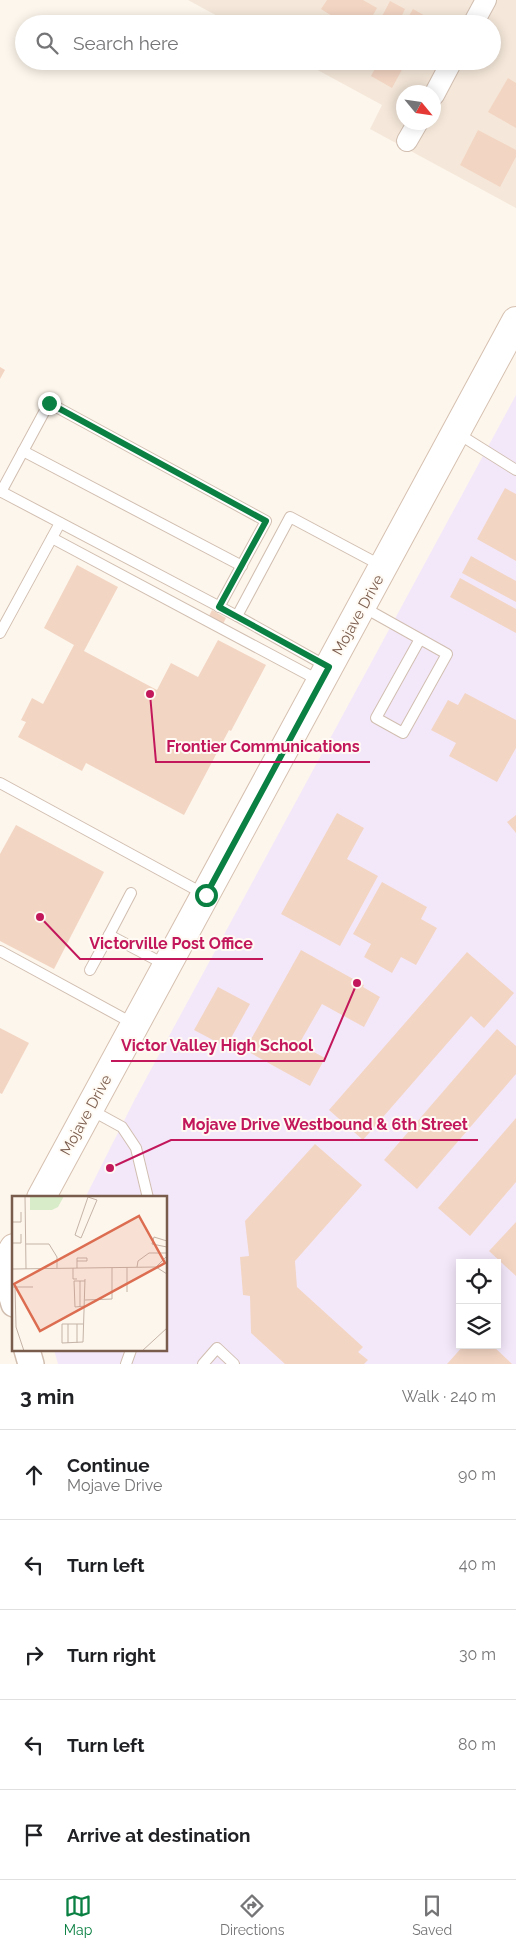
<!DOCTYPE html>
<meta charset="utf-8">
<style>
:root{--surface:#fff;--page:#f6f6f6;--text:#202124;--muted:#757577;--line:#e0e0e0;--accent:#0b8043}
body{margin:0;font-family:Raleway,sans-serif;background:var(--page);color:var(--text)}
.controls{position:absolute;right:15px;bottom:15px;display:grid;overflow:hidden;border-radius:0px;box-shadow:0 2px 12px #0003}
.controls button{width:45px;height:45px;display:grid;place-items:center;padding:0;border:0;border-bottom:1px solid var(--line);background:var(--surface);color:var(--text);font:25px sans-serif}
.compass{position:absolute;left:396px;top:85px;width:45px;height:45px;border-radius:50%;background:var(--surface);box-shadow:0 2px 12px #0003;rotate:119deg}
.stop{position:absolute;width:15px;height:15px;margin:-11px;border:4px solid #0b8043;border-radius:50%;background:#fff}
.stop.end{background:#0b8043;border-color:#fff;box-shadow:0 1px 5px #0008}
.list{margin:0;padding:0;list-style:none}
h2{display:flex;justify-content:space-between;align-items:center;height:65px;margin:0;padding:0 20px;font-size:21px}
h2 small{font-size:16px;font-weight:400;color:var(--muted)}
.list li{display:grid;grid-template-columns:32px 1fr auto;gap:15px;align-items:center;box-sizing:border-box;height:90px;padding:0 20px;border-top:1px solid var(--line)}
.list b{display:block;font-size:19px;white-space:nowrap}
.list p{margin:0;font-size:16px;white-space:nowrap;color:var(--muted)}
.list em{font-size:16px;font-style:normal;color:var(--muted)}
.icon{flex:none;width:28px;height:28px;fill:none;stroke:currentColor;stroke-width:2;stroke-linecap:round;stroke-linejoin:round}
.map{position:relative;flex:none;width:516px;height:1364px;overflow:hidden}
.search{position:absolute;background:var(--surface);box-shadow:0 2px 12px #0003;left:15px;right:15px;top:15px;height:55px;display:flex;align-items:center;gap:12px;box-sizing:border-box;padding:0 18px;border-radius:28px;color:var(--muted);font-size:19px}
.sheet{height:515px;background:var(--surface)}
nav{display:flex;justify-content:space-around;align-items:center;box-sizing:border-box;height:70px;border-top:1px solid var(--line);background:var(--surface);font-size:14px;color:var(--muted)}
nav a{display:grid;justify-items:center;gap:2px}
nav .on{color:var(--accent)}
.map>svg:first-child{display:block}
.residential{fill:#f5e8da;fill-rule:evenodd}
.education{fill:#f3e8fa;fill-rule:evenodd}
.building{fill:#f3d5c3}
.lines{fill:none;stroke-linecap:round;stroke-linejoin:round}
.service-casing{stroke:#d1beb0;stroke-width:12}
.minor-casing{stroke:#d1beb0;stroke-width:22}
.tertiary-casing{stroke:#d1beb0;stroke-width:28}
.secondary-casing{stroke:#d6c0b0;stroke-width:30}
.service{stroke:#fff;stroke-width:10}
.minor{stroke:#fff;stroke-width:20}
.tertiary{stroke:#fff;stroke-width:25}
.secondary{stroke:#fff;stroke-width:28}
.route{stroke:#0b8043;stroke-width:6}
.labels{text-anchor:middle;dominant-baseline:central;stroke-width:4;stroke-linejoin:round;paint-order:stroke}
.street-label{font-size:15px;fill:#7a5c4d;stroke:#fffaf3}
.inset-road{fill:none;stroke:#c5b3a7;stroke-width:1}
.view{fill:#dc6d51;fill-opacity:0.15;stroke:#dc6d51;stroke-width:2.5}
.inset-edge{fill:none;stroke:#7a5c4d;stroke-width:2.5}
.leader{fill:none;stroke:#c2185b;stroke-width:2}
.callout-dot{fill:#c2185b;stroke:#fffaf3;stroke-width:2}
.callout-label{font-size:16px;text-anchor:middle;font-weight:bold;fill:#c2185b;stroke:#fffaf3;stroke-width:4;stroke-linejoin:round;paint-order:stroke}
</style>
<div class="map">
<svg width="516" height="1364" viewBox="0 0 516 1364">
<rect width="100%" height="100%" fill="#fdf6ec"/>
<path class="residential" d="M188 0H516V208L370 129 382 105 301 61H492V24H232ZM404 92H434V122H404Z"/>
<path class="education" d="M516 395V1364H58L54 1350H166V1198H85L135 1099 260 868ZM460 1263H497V1345H460Z"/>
<g class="building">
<path d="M327 0H363L377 8 368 24H345L321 9Z"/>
<path d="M390 1 405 9 398 24H378Z"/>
<path d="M413 9 436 22 435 24H404Z"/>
<path d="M379 61H400L405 64 392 88 371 76Z"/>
<path d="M508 78 516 83V128L488 112Z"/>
<path d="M478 130 516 150V157L500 187 460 165Z"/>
<path d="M0 367 5 370 0 379Z"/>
<path d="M505 488 516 494V561L477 539Z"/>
<path d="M471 556 516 581V602L462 573Z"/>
<path d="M77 565 118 587 84 651 157 690 171 663 198 677 218 640 266 665 231 731 229 730 184 815 86 763 82 771 18 737 26 722 21 720 32 698 43 704 74 645 44 628Z"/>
<path d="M460 578 516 609V633L450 597Z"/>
<path d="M212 610 226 618 223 624 209 616Z"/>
<path d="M465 693 516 720V748L497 782 449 756 456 743 431 730 448 700 458 705Z"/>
<path d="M337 813 364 828 347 859 378 876 340 946 281 914Z"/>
<path d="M516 815V833L507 822Z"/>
<path d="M16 825 104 872 54 969 0 941V854Z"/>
<path d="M382 882 427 907 421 919 437 928 416 965 401 957 392 973 364 957 371 944 353 934Z"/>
<path d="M301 950 364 985 363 987 380 997 364 1027 322 1004 299 1044 325 1058 310 1086 245 1050Z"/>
<path d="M467 952 514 993 484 1028 471 1016 363 1140 329 1110Z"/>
<path d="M218 987 250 1004 226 1047 194 1030Z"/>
<path d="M0 1028 29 1043 2 1094 0 1093Z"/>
<path d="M497 1029 516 1046V1074L417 1189 384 1160Z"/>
<path d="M516 1118V1182L470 1236 438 1208Z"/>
<path d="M315 1144 362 1185 295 1261 297 1287 363 1347 358 1352 368 1360 364 1364H285L251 1333 250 1296 243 1295 240 1257 249 1256 245 1221Z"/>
<path d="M516 1222V1276L489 1251Z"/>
<path d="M464 1345H492L512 1364H447Z"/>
</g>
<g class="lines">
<g class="service-casing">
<g id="service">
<path d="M457 433 516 470"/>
<path d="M23 451 242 566"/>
<path d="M0 491 237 616"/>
<path d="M1 492 49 403 266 521 219 607"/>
<path d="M52 538 320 681"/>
<path d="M363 607 447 654 403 733 376 718 420 639"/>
<path d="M0 633 60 523"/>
<path d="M328 667 237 616 290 517 382 566"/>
<path d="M0 783 204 894"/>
<path d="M109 935 131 893"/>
<path d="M0 951 134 1024"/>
<path d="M90 970 109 935 166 965"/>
<path d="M91 1110 122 1127 136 1148 148 1198"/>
<path d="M126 1364 131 1350"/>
<path d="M203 1364 217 1348 234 1364"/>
</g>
</g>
<g class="minor-casing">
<g id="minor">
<path d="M473 24 486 0"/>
<path d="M434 95 452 61"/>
<path d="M407 141 418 122"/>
</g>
</g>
<g class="tertiary-casing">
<g id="tertiary">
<path d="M3 1267 14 1304"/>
<path d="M27 1350 31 1364"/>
</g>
</g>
<g class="secondary-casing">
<g id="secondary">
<path d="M41 1198 516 321"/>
<path d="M0 1269 3 1267 14 1248"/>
</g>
</g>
<use href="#service" class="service"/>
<use href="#minor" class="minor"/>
<use href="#tertiary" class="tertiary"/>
<use href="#secondary" class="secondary"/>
</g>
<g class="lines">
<path class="route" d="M49 403 266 521 219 607 329 667 206 895"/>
</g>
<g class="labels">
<g class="street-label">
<text transform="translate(358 615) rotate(-61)">Mojave Drive</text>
<text transform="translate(86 1115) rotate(-61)">Mojave Drive</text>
</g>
</g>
<g transform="translate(12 1196)">
<rect width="155" height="155" fill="#fdf6ec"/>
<path d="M18 0H52L46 11 40 14H18Z" fill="#d8ecc9"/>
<path class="inset-road" d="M13 0 14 73M76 1 85 4 69 42 63 39 76 1 77 0M0 26H9V16M155 45 142 41 140 48 155 51M0 47H9V38M14 48H37L45 61V72M65 65H75V62H65V72M115 71V96M125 71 126 65 137 57H155M144 71 155 60M61 72V83H65M0 73 144 71 155 78M68 85V111M73 85H62L63 111 73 110M0 91H21M3 91 4 131 12 155M73 104 100 103V72M56 128V147M71 128H50V147L71 146 73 83M65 147V128M130 155 155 132"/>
<path class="view" d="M127 20 153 67 28 135 2 88Z"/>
<rect width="155" height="155" class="inset-edge"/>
</g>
<path class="leader" d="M150 694L156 762H370M40 917L80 959H263M357 983L324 1061H111M110 1168L171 1140H478"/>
<g class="callout-dot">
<circle cx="150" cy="694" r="5"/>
<circle cx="40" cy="917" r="5"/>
<circle cx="357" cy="983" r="5"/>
<circle cx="110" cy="1168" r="5"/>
</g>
<g class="callout-label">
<text x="263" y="752">Frontier Communications</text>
<text x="171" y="949">Victorville Post Office</text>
<text x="217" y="1051">Victor Valley High School</text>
<text x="325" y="1130">Mojave Drive Westbound &amp; 6th Street</text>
</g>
</svg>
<div class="controls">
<button><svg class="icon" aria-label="locate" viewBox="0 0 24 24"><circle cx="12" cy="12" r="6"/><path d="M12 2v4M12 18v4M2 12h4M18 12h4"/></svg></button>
<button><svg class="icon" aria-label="layers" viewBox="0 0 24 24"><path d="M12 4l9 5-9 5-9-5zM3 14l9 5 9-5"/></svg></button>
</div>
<svg class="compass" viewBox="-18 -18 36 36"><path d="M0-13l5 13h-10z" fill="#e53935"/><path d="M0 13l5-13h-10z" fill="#757577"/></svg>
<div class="stop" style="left:206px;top:895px"></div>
<div class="stop end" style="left:49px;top:403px"></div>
<div class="search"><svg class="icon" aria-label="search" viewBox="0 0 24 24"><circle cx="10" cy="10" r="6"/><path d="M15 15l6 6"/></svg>Search here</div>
</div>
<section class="sheet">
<h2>3 min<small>Walk · 240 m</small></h2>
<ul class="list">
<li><svg class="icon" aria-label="ahead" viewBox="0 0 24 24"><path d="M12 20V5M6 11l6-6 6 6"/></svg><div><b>Continue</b><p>Mojave Drive</p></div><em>90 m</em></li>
<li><svg class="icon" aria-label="left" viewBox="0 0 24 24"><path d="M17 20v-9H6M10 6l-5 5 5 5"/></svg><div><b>Turn left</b></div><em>40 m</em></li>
<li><svg class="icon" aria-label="right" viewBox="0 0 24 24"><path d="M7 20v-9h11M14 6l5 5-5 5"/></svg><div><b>Turn right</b></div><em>30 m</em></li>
<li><svg class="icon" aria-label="left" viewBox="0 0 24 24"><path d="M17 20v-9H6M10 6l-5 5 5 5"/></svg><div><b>Turn left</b></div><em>80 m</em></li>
<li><svg class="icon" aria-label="arrive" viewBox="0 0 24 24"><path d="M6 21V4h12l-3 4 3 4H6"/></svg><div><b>Arrive at destination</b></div></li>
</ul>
</section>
<nav>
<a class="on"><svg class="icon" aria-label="map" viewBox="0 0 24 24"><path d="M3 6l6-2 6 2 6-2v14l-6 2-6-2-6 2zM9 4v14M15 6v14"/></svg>Map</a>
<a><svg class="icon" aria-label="directions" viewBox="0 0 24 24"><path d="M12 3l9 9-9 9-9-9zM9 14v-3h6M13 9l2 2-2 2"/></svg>Directions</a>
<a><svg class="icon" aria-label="saved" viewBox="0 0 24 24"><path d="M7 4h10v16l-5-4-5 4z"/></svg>Saved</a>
</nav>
